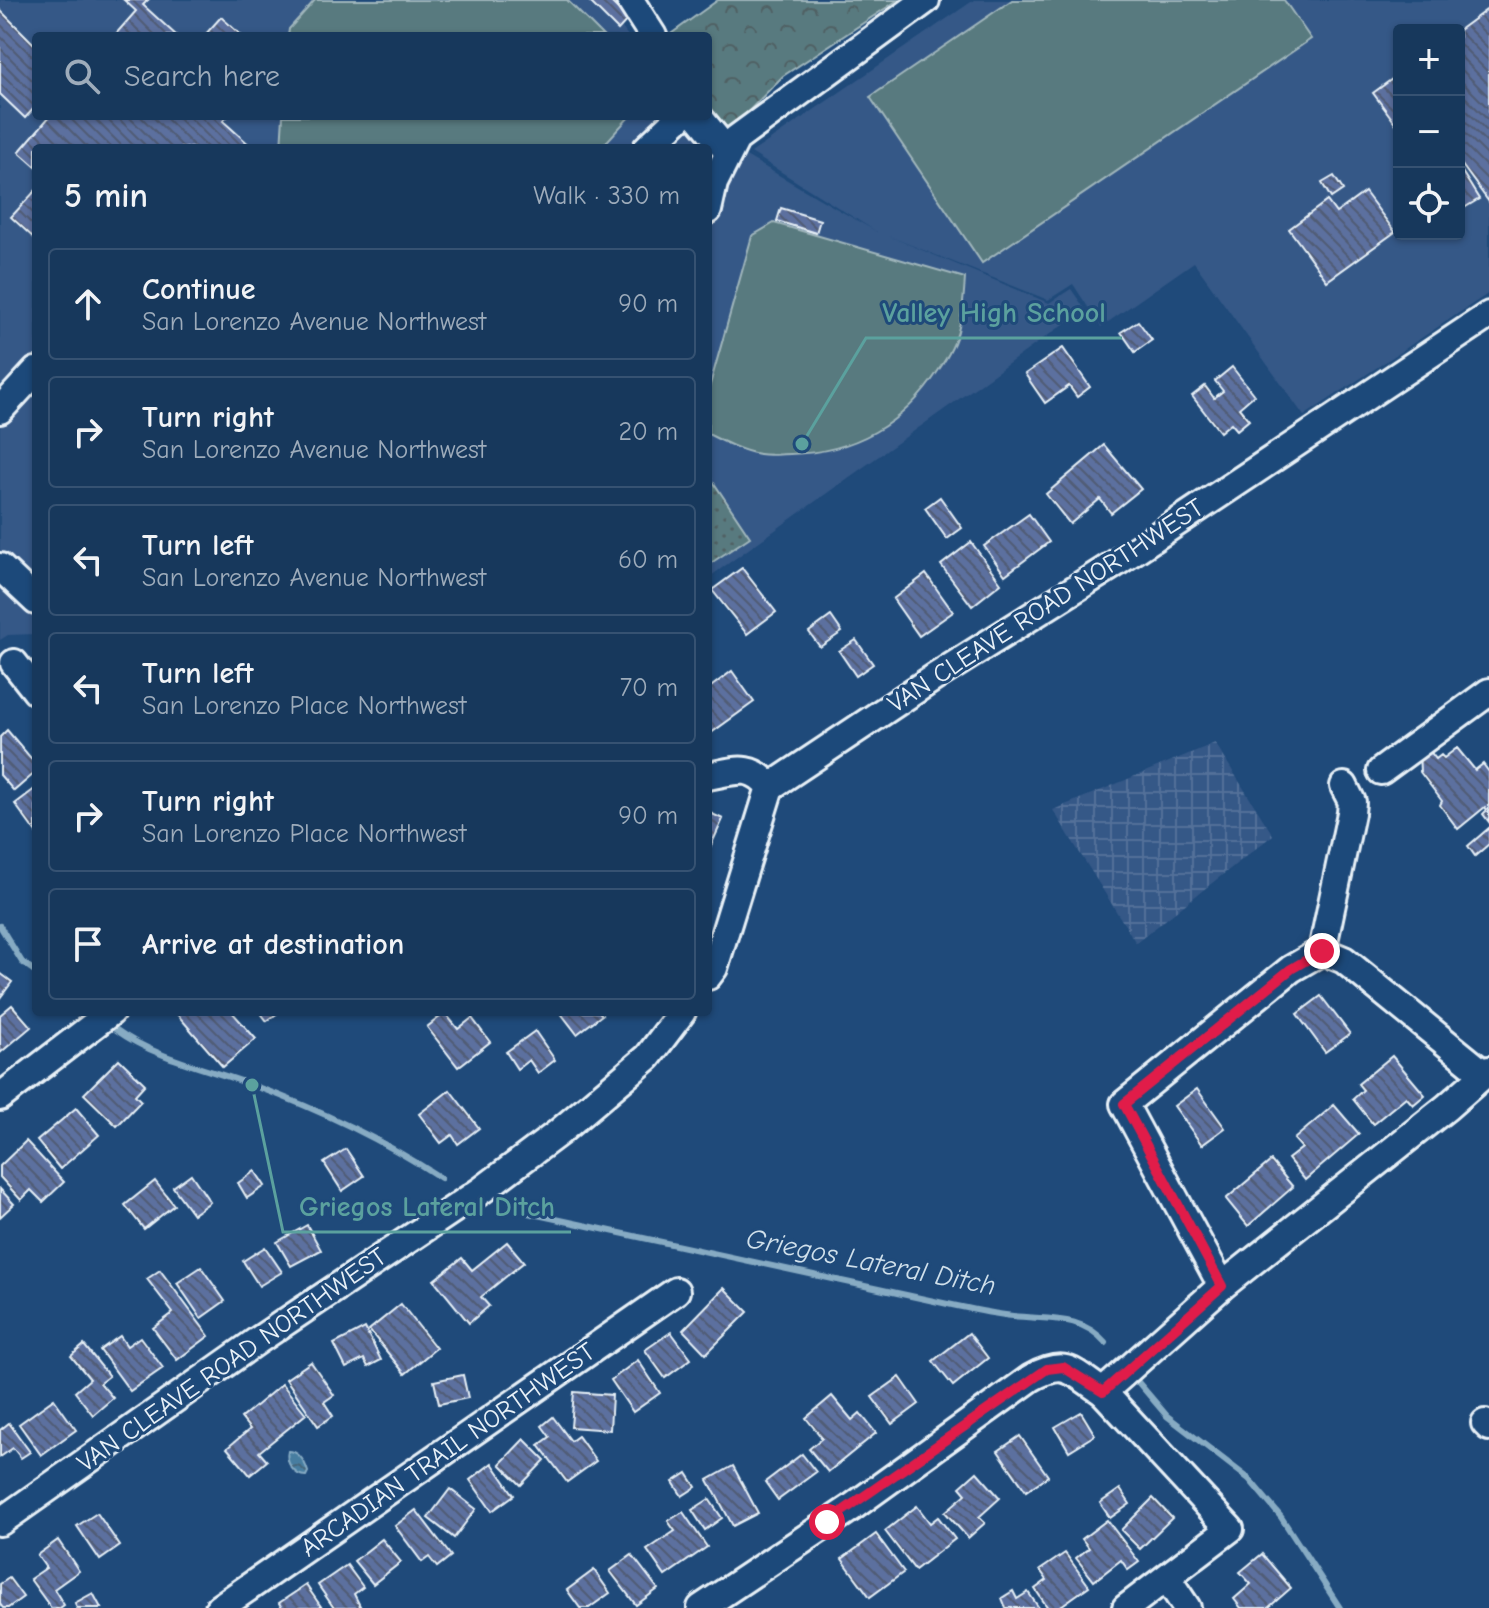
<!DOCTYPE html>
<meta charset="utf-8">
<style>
:root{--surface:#17385c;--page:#203f62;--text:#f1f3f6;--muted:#9eacbb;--line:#365272}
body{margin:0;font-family:"Comic Neue",sans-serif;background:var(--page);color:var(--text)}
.controls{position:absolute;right:24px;top:24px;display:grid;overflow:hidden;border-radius:8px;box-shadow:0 2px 6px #0004}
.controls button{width:72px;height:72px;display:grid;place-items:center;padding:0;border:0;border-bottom:2px solid var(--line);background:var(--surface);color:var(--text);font:40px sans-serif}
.stop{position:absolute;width:24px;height:24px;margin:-18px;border:6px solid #e11d48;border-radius:50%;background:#fff}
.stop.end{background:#e11d48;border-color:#fff;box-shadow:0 2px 8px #0008}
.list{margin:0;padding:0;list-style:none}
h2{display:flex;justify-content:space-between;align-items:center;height:104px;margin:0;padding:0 32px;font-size:34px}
h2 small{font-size:26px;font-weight:400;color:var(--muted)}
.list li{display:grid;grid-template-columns:52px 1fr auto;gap:24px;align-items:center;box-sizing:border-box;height:112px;margin:0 16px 16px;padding:0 16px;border:2px solid var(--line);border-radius:8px}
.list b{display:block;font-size:30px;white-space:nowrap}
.list p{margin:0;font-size:26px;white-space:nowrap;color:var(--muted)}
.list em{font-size:26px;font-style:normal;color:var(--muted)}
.icon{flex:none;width:44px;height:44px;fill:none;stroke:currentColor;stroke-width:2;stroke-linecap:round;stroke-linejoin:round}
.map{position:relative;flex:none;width:1489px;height:1608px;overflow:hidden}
.search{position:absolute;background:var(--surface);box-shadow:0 2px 6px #0004;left:32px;top:32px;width:680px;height:88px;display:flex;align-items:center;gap:20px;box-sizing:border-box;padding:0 28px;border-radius:8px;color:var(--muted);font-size:30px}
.panel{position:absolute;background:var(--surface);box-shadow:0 2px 6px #0004;left:32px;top:144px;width:680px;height:872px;border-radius:8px}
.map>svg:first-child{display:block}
.built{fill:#355887;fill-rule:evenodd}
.industrial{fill:url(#industrial-grid)}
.grass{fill:url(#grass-dots);stroke:#a0b6bc;stroke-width:2}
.park{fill:url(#park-crowns);stroke:#a0b6bc;stroke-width:2}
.pitch{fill:#597a7f;stroke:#a0b6bc;stroke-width:2}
.water{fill:url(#water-waves);stroke:#87abc3;stroke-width:2}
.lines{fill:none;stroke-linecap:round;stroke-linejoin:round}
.stream{stroke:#87abc3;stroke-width:6}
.building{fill:url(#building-back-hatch);stroke:#e8f1f8;stroke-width:2}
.minor-casing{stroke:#e8f1f8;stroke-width:32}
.minor{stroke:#1f4a7a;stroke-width:26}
.route{stroke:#e11d48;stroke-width:10}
.labels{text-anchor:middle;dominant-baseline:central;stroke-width:6;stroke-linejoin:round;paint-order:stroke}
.street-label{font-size:26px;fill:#e8f1f8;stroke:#1f4a7a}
.water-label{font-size:28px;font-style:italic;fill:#d0e0eb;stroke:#1f4a7a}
.leader{fill:none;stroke:#5ba19e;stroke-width:3}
.callout-dot{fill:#5ba19e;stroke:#1f4a7a;stroke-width:3}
.callout-label{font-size:28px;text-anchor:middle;font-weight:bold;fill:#5ba19e;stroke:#1f4a7a;stroke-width:6;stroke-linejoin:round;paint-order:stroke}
</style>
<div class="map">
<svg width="1489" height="1608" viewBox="0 0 1489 1608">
<defs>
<pattern id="industrial-grid" width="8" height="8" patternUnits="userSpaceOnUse" patternTransform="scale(2)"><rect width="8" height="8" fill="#355887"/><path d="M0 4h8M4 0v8" fill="none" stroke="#527099"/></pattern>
<pattern id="grass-dots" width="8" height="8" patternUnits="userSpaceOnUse" patternTransform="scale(2)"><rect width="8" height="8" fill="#597a7f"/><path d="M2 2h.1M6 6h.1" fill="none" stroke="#506164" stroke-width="1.8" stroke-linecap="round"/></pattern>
<pattern id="park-crowns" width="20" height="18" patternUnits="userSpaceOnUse" patternTransform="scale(2)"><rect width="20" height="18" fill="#597a7f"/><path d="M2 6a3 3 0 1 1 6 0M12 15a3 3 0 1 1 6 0" fill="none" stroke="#506164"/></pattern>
<pattern id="water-waves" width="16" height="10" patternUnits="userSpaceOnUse" patternTransform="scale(2)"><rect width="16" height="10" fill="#467da0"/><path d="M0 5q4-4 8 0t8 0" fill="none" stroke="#466579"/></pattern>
<pattern id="building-back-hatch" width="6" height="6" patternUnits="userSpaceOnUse" patternTransform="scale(2)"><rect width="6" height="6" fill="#5b6f9f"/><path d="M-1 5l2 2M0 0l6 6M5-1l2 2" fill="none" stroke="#505c74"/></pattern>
</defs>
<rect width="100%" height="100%" fill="#1f4a7a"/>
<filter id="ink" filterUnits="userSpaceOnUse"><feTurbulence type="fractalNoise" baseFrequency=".0125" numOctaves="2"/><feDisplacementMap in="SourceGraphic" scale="16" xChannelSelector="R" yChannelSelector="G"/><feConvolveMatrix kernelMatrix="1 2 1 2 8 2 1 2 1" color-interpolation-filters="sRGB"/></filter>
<g filter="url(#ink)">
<path class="built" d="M0 0H602L628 36H36V116H687L694 126 877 232 751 153 974 0H1489V293L1304 416 1194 262 1101 327 1073 284 1048 300 886 235 1049 303 1071 289 1085 309 708 578V148H36V634L8 635 0 640ZM1399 30H1459V234H1399Z"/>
<path class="industrial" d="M1215 743 1273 835 1136 943 1053 810Z"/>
<path class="grass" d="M708 474 750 537 708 565Z"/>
<path class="park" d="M718 0H898L783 76 731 129 713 119 708 110V36H668Z"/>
<g class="pitch">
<path d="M315 0H567L603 36H288L289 29Z"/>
<path d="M1012 0H1284L1311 39 982 263 870 97Z"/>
<path d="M283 116H630L601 148H281Z"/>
<path d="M774 223 965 278C964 294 963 311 959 327 956 342 947 358 938 371 904 424 853 453 790 454 780 454 769 456 759 454 742 451 724 442 708 434V392L752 236Z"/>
</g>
<path class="water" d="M288 1451C299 1451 305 1462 308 1472L306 1476C294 1476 285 1462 288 1451Z"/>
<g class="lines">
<g class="stream">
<path d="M0 926 22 962 36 972"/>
<path d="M115 1029C156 1059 206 1068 252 1085 318 1109 383 1140 441 1178"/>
<path d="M528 1213 957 1306C975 1310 994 1314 1013 1316 1048 1320 1081 1314 1106 1343"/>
<path d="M1138 1382 1167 1416 1249 1479 1281 1517 1340 1608"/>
</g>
</g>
<g class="building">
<path d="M124 0H148L143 5 177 36H114L136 11Z"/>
<path d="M588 0H609L628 19 618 30Z"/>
<path d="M1489 8V202L1459 161V30Z"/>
<path d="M0 10 36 46V106L25 118 0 94Z"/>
<path d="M221 17 242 36H204Z"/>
<path d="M1399 74V128L1373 93Z"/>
<path d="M50 116H228L223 121 253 148H36V167L19 152Z"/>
<path d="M1459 167 1479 199 1459 211Z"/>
<path d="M1334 176 1343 190 1331 198 1322 183Z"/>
<path d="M36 190V240L11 217Z"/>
<path d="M1365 192 1395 232 1327 281 1289 229 1327 201 1336 213Z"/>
<path d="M781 208 820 220 816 233 777 221Z"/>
<path d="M1138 321 1152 340 1135 352 1121 332Z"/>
<path d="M1063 348 1090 387 1077 397 1069 386 1045 403 1025 374Z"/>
<path d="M1232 367 1254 395 1239 408 1249 420 1237 430 1231 423 1220 432 1192 396 1205 386 1214 398 1223 391 1215 381Z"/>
<path d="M1104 445 1141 489 1111 513 1100 499 1070 524 1046 494Z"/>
<path d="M940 497 962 528 947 539 925 508Z"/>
<path d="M1029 514 1049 542 1005 575 984 546Z"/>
<path d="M971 542 1001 583 972 606 941 565Z"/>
<path d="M742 568 776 612 747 634 712 590Z"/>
<path d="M926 574 953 612 919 636 893 599Z"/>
<path d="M831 616 842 632 820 647 809 632Z"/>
<path d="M856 640 873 664 856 676 839 651Z"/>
<path d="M732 671 754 702 711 733 708 729V689Z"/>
<path d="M7 730 36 764V772L14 791 0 775V737Z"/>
<path d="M1457 748 1475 770 1483 764 1489 772V822L1483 814 1487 810 1485 807 1458 829 1440 805 1442 801 1420 772 1419 752 1429 750 1436 759 1441 755 1444 758Z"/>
<path d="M36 788V833L15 804Z"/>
<path d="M708 812 723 819 708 852Z"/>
<path d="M1489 828V844L1475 856 1468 846Z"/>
<path d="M0 973 12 982 0 998Z"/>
<path d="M1321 996 1350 1034 1325 1052 1297 1014Z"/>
<path d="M12 1005 31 1027 0 1053V1015Z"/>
<path d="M175 1012H232L256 1039 223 1067Z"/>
<path d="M260 1012H279L267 1021Z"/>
<path d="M560 1012H599L602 1015 577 1034Z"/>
<path d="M445 1013 458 1029 472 1018 490 1042 458 1067 427 1027Z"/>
<path d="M535 1031 555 1060 538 1073 529 1060 517 1069 506 1052Z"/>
<path d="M1392 1056 1425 1095 1413 1105 1406 1097 1373 1124 1353 1099 1363 1090 1358 1084Z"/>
<path d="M119 1059 145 1084 135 1095 141 1101 117 1126 84 1094Z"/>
<path d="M1197 1089 1225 1128 1202 1145 1174 1106Z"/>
<path d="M450 1090 479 1128 458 1144 452 1135 441 1143 419 1114Z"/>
<path d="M1334 1105 1359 1134 1305 1180 1288 1159 1302 1148 1294 1139Z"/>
<path d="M76 1108 99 1135 60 1169 37 1141Z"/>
<path d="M26 1141 64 1182 43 1202 31 1190 21 1200 0 1177V1166Z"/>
<path d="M346 1149 364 1176 342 1191 324 1163Z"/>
<path d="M1271 1161 1293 1187 1248 1226 1226 1199Z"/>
<path d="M255 1171 265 1186 247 1198 238 1183Z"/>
<path d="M191 1174 210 1202 193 1214 173 1187Z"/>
<path d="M155 1181 174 1205 144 1229 125 1205Z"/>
<path d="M0 1189 14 1204 0 1217Z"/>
<path d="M307 1225 321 1250 291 1266 277 1242Z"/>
<path d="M507 1242 524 1262 481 1297 489 1306 469 1323 434 1280 462 1258 472 1270Z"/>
<path d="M265 1247 282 1272 259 1286 243 1261Z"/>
<path d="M201 1267 225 1301 201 1318 177 1283Z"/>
<path d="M160 1270 209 1336 177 1360 153 1328 173 1313 147 1279Z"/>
<path d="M724 1288 748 1312 706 1354 683 1330Z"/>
<path d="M401 1304 436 1348 405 1374 369 1330Z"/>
<path d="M365 1328 381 1360 368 1367 364 1359 346 1368 334 1344Z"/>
<path d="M671 1332 691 1359 665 1378 645 1350Z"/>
<path d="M969 1333 988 1358 953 1386 933 1361Z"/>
<path d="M120 1336 127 1346 140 1337 163 1368 130 1391 100 1350Z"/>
<path d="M84 1345 109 1376 100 1383 113 1398 93 1415 75 1392 90 1379 71 1356Z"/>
<path d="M638 1360 660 1393 633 1412 611 1380Z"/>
<path d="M311 1362 334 1395 324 1402 333 1416 318 1426 286 1379Z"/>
<path d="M463 1375 468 1398 439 1404 434 1381Z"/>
<path d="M900 1377 919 1404 892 1424 872 1397Z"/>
<path d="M282 1384 306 1414 259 1452 267 1461 250 1475 227 1448 250 1429 241 1418Z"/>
<path d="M574 1392 612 1395 610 1430 571 1427Z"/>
<path d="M832 1396 852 1420 860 1413 876 1433 828 1472 809 1449 822 1438 806 1418Z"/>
<path d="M54 1399 76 1430 41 1455 19 1424Z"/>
<path d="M1081 1412 1095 1435 1069 1451 1055 1427Z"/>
<path d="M553 1417 571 1441 578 1436 596 1461 567 1482 539 1445 550 1437 542 1426Z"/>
<path d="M9 1423 30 1452 21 1458 13 1448 0 1457V1430Z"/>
<path d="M1020 1436 1048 1476 1026 1491 998 1451Z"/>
<path d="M524 1439 545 1460 521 1485 500 1464Z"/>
<path d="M802 1454 816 1472 778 1500 765 1482Z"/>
<path d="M492 1463 514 1495 492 1511 470 1480Z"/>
<path d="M733 1466 758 1513 733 1526 708 1480Z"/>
<path d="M977 1472 1000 1498 979 1517 985 1523 968 1538 945 1512 966 1494 960 1487Z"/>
<path d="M687 1473 696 1487 682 1496 673 1482Z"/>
<path d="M450 1489 476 1509 454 1538 428 1518Z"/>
<path d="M1120 1489 1130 1504 1110 1518 1100 1503Z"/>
<path d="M1153 1498 1172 1518 1140 1549 1121 1530Z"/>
<path d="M709 1499 722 1518 705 1530 692 1510Z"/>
<path d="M917 1506 930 1523 938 1517 955 1539 915 1570 885 1531Z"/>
<path d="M416 1510 451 1556 437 1567 429 1557 422 1562 395 1526Z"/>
<path d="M683 1512 707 1547 665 1576 647 1550 675 1531 668 1521Z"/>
<path d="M97 1513 120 1546 100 1560 77 1526Z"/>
<path d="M1107 1520 1139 1562 1128 1570 1121 1560 1094 1581 1076 1558 1089 1548 1082 1539Z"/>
<path d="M876 1534 904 1572 870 1597 842 1559Z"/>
<path d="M382 1539 401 1562 373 1584 354 1561Z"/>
<path d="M58 1540 79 1571 54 1589 64 1605 60 1608H51L30 1579 46 1568 37 1555Z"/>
<path d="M1065 1553 1089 1586 1058 1608H1048L1035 1589 1047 1580 1040 1570Z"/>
<path d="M1262 1554 1291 1588 1268 1608H1241L1234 1599 1251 1584 1240 1572Z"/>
<path d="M632 1555 658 1589 636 1605 610 1571Z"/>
<path d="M347 1565 363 1587 354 1594 361 1608H334L318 1585Z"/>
<path d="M594 1570 610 1593 589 1608H580L567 1590Z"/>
<path d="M9 1578 23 1597 8 1608H3L0 1604V1584Z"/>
<path d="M306 1585 322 1608H282L279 1603Z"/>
<path d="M1013 1591 1017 1599 1028 1592 1039 1608H1006L1002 1598Z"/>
<path d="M93 1593 101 1608H77L75 1603Z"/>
</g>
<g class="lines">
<g class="minor-casing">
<g id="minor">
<path d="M630 0 653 36"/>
<path d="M698 116 728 152"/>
<path d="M647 148 681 116"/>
<path d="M708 210 714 183 736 139 926 0"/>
<path d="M0 410 36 371"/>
<path d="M0 567 36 601"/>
<path d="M14 663 36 691"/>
<path d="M1381 771 1489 692"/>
<path d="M708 776C735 771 751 763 770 787"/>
<path d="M1322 951 1351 813 1352 802 1344 786"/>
<path d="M708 976 714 968 770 787 935 677 1113 565 1489 315"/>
<path d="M0 1097 111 1012"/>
<path d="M1222 1286 1124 1104 1291 969 1322 951 1344 960 1483 1073"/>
<path d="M1103 1392 1230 1529 1126 1608"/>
<path d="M1485 1423 1489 1427"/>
<path d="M0 1522 257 1341 482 1190 558 1133 648 1057 682 1012"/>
<path d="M1167 1578 1187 1608"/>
<path d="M219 1608 676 1291"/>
<path d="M701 1608 851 1508 1031 1378C1067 1358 1072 1372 1103 1392L1222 1286 1447 1107 1489 1070"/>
</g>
</g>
<use href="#minor" class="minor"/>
</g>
</g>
<g class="lines" filter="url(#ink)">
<path class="route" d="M827 1522 1047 1369 1063 1367 1103 1392 1222 1286 1124 1104 1291 969 1322 951"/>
</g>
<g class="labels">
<g class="street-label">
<text transform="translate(1046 606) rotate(-33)">VAN CLEAVE ROAD NORTHWEST</text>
<text transform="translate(232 1360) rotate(-35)">VAN CLEAVE ROAD NORTHWEST</text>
<text transform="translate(448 1450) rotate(-35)">ARCADIAN TRAIL NORTHWEST</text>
</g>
<g class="water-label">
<text transform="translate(871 1262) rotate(11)">Griegos Lateral Ditch</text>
</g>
</g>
<path class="leader" d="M802 444L866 338H1122M252 1085L283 1232H571"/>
<g class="callout-dot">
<circle cx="802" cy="444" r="8"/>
<circle cx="252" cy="1085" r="8"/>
</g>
<g class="callout-label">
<text x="994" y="322">Valley High School</text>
<text x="427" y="1216">Griegos Lateral Ditch</text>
</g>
</svg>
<div class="controls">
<button>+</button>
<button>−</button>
<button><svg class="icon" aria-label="locate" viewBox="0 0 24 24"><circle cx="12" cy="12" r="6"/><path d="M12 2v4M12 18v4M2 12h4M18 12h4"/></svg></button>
</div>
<div class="stop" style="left:827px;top:1522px"></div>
<div class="stop end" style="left:1322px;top:951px"></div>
<div class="search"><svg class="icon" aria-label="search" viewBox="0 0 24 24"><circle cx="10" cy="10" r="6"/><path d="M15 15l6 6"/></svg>Search here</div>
<section class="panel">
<h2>5 min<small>Walk · 330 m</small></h2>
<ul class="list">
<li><svg class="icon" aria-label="ahead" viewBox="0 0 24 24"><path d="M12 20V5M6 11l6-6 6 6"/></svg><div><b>Continue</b><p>San Lorenzo Avenue Northwest</p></div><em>90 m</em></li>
<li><svg class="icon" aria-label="right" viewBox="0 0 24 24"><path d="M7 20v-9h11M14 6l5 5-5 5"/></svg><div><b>Turn right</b><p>San Lorenzo Avenue Northwest</p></div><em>20 m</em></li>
<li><svg class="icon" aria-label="left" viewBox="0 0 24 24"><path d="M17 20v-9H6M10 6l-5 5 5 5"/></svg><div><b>Turn left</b><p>San Lorenzo Avenue Northwest</p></div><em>60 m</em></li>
<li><svg class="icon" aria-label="left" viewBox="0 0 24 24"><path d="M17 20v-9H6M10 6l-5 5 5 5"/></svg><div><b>Turn left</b><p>San Lorenzo Place Northwest</p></div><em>70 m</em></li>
<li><svg class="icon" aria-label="right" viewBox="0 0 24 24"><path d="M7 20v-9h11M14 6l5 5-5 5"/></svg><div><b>Turn right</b><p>San Lorenzo Place Northwest</p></div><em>90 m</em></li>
<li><svg class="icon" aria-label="arrive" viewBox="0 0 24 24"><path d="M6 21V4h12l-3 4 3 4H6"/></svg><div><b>Arrive at destination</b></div></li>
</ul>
</section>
</div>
